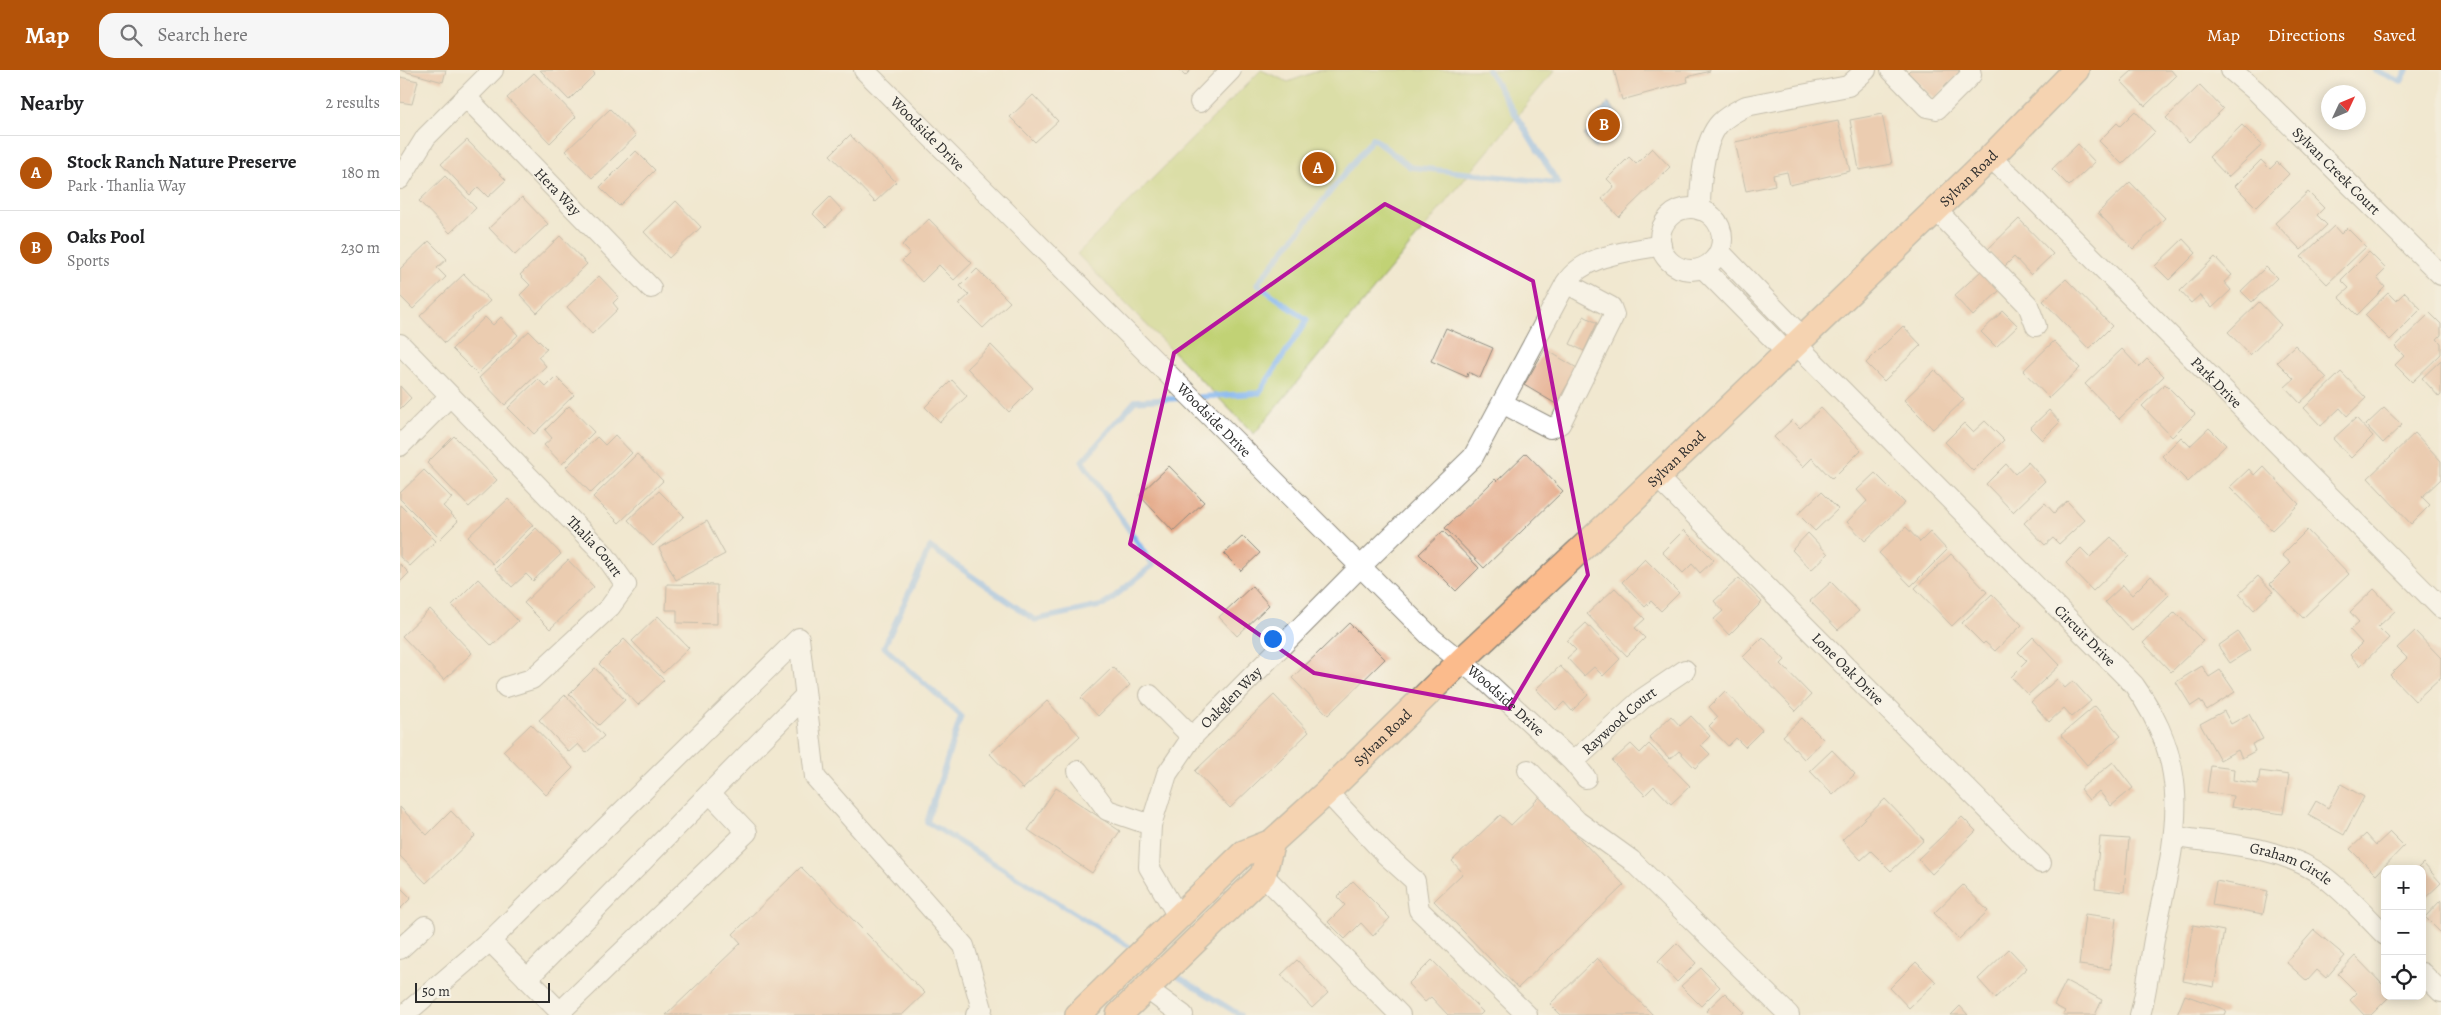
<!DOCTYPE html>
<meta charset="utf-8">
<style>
:root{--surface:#fff;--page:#f6f6f6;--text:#202124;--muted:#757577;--line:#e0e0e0;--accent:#b45309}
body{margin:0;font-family:Alegreya,serif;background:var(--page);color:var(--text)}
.controls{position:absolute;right:15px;bottom:15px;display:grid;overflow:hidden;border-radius:10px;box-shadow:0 2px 12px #0003}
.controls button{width:45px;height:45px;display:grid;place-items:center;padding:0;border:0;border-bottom:1px solid var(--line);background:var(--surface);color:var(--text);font:25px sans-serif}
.compass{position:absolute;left:1921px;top:15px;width:45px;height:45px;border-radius:50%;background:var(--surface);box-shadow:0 2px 12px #0003;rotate:46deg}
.scale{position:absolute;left:15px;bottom:12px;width:135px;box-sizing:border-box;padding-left:5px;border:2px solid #2b2b2b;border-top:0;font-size:14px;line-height:18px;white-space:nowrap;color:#2b2b2b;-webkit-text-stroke:4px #f7f3e8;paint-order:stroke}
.you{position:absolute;left:872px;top:568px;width:18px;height:18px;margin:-12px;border:4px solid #fff;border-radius:50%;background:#1a73e8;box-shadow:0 0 0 8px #1a73e833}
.badge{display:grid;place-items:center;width:32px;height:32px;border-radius:50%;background:var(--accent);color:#fff;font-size:16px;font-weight:700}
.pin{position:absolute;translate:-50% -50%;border:2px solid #fff;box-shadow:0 1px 5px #0006}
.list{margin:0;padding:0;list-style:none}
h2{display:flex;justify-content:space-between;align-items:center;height:65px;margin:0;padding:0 20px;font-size:21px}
h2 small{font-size:16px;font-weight:400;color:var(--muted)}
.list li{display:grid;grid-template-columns:32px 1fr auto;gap:15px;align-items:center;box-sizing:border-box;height:75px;padding:0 20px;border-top:1px solid var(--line)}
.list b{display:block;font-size:19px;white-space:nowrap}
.list p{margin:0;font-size:16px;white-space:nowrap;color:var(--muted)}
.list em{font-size:16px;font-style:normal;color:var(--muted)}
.icon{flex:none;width:28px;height:28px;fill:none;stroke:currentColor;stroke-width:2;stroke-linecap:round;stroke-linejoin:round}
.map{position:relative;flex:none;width:2041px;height:945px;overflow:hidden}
header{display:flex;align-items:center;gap:30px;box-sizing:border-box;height:70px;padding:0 25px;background:var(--accent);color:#fff}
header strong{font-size:24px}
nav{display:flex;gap:28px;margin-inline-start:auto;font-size:18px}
.search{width:350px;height:45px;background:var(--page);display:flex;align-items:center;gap:12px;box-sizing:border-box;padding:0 18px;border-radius:15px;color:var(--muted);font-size:19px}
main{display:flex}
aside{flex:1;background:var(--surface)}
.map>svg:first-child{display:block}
.green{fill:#c1d274;stroke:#767e50}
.water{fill:#83b6f0;stroke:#57708e}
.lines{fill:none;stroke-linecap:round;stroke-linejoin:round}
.stream{stroke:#83b6f0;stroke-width:5.5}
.building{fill:#e5ab8b}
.minor-casing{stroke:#8e8a7e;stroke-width:22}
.major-casing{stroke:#8e8a7e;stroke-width:28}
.minor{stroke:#fff;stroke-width:20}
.major{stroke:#fbbb8c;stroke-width:25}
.marked{fill:none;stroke:#b5179e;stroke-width:4;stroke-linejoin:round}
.labels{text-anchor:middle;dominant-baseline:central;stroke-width:4;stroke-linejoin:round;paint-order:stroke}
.street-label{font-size:15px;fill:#2b2b2b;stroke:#f7f3e8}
</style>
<header>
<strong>Map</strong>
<div class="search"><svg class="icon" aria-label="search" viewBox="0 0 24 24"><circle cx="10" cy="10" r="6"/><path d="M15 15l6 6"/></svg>Search here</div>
<nav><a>Map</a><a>Directions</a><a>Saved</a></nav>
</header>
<main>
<aside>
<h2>Nearby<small>2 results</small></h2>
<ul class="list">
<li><span class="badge">A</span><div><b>Stock Ranch Nature Preserve</b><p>Park · Thanlia Way</p></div><em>180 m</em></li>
<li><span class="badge">B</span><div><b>Oaks Pool</b><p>Sports</p></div><em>230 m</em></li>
</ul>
</aside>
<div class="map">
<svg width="2041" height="945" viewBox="0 0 2041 945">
<rect width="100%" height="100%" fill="#f7f3e8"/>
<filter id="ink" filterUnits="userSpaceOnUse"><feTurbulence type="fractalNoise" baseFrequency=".02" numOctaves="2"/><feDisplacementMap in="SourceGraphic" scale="10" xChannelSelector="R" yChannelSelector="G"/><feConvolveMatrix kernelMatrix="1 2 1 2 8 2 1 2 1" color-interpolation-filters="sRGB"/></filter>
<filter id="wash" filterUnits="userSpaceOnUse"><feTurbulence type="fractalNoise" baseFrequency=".0096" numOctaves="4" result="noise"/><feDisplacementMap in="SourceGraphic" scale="20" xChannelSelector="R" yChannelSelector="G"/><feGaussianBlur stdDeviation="1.12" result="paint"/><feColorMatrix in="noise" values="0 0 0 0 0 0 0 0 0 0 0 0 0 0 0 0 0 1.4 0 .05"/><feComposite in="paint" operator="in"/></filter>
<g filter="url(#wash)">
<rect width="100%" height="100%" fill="#f1e8d0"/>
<path class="green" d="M861 0 888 12 920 0H1155L854 364 677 184Z"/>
<path class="water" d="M1208 33 1219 45 1212 53 1215 57 1195 79 1184 65 1196 53 1192 49Z"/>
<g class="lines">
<g class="stream">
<path d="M1975 0 2001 12 2007 0"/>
<path d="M799 327 859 323 907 250 857 214 973 68 1010 97 1158 113 1088 0"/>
<path d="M736 881 527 752 561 646 484 577 530 477 635 550 704 535 753 495 682 391 735 331 785 328"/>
<path d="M772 903 840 945"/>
</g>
</g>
<g id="blocks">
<g class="building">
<path d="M0 0H46L43 12Z"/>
<path d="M140 0H191L195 4 169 30Z"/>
<path d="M779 0H791L785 6Z"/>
<path d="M1214 0H1310V1L1287 7 1288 12 1222 30Z"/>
<path d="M1510 0H1558L1560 3 1534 29 1508 2Z"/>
<path d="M1733 0H1771L1776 6 1745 36 1721 11Z"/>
<path d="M134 3 176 47 150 73 107 28Z"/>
<path d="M0 7 18 11 12 34 0 32Z"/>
<path d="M1800 15 1823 39 1789 72 1766 48Z"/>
<path d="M633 25 658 51 635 72 610 47Z"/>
<path d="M210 39 236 66 192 108 166 81Z"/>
<path d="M1735 41 1755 62 1722 94 1699 71 1717 53 1720 56Z"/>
<path d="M1482 44 1492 94 1459 100 1450 50Z"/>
<path d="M1438 51 1450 101 1390 115 1387 102 1373 105 1375 115 1346 121 1335 72Z"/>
<path d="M1842 55 1862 75 1828 107 1809 87Z"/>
<path d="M450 65 496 112 475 132 430 85Z"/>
<path d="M67 70 106 110 88 127 78 117 70 125 41 94Z"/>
<path d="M1678 74 1695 92 1669 116 1652 99Z"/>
<path d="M1252 78 1270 97 1219 147 1202 129 1214 116 1207 109 1229 87 1236 94Z"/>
<path d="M236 81 255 100 219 136 200 117Z"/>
<path d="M1861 90 1870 99 1877 92 1889 104 1856 137 1835 116Z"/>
<path d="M45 106 76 138 50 163 19 131Z"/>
<path d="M1730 112 1765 148 1733 179 1698 143Z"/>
<path d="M1908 122 1924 138 1917 145 1927 155 1901 180 1875 153Z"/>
<path d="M122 127 148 154 115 185 89 158Z"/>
<path d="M430 127 443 141 426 157 413 144Z"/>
<path d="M276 131 301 157 269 188 244 162Z"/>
<path d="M529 149 572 193 554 210 539 195 522 212 502 191 510 183 502 175Z"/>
<path d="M1619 149 1653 184 1631 205 1614 187 1604 197 1587 180Z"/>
<path d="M1934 156 1941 164 1947 158 1966 177 1927 214 1901 187Z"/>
<path d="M160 166 187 194 137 243 120 225 130 215 120 205Z"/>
<path d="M1783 169 1796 183 1769 210 1755 196Z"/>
<path d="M29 171 47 189 37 198 46 207 13 239 0 226V199Z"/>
<path d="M1969 182 1986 199 1977 208 1985 217 1957 245 1939 227 1949 218 1941 210Z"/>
<path d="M1815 187 1832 205 1824 212 1831 220 1812 238 1800 225 1791 233 1780 221Z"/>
<path d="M1866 197 1877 208 1852 232 1841 221Z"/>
<path d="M577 199 610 232 583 258 559 234 569 225 560 216Z"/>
<path d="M1581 201 1600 220 1573 246 1554 226Z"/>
<path d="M64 204 90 231 45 273 20 246Z"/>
<path d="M199 206 219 227 213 233 218 239 192 264 167 237Z"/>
<path d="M1666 209 1712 256 1689 279 1643 231Z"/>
<path d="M2005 222 2021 239 1990 270 1965 245 1988 223 1996 231Z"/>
<path d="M1859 232 1881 255 1850 285 1828 262Z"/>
<path d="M1603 241 1618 256 1596 277 1581 262Z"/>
<path d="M2030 243 2041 254V265L2037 269 2041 273V284L2012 312 1995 295 2004 286 1995 277Z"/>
<path d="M1184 246 1197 253 1184 281 1170 274Z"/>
<path d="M85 247 93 255 101 247 118 265 77 304 52 279Z"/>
<path d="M1503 256 1521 275 1484 311 1466 293Z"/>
<path d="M1046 258 1093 278 1080 308 1068 302 1067 307 1031 291Z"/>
<path d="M129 261 147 279 138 287 146 296 105 335 79 308Z"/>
<path d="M1654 271 1680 298 1649 328 1623 301Z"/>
<path d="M591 275 633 318 609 342 567 298Z"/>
<path d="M1895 275 1927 308 1900 333 1885 317 1894 309 1877 292Z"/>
<path d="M1145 279 1177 298 1156 334 1124 315Z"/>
<path d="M1722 279 1739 297 1747 289 1764 306 1719 349 1685 314Z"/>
<path d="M2041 290V325L2039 327 2022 308Z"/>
<path d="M1535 300 1564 330 1533 359 1504 330Z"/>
<path d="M1941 302 1966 328 1947 346 1940 338 1921 356 1904 338Z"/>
<path d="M156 307 174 325 134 364 108 338 138 309 146 317Z"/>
<path d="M552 310 567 326 540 352 525 337Z"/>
<path d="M1765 314 1795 344 1772 367 1742 336Z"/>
<path d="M0 316 11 328 0 339Z"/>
<path d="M169 336 194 362 162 394 144 375 152 368 145 360Z"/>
<path d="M1421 338 1461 380 1432 409 1412 388 1403 397 1374 367 1392 350 1400 358Z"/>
<path d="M1984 338 2002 355 1983 373 1966 355Z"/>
<path d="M1649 340 1660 352 1642 370 1630 358Z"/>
<path d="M1956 348 1973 366 1951 388 1933 369Z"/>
<path d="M1585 351 1604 370 1573 401 1545 372 1564 353 1573 362Z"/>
<path d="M1809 358 1826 375 1788 412 1762 386 1781 367 1790 376Z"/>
<path d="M2015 363 2041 391V409L2022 427 2030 435 2011 454 1968 408Z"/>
<path d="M215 365 232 383 191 423 166 397 197 367 205 375Z"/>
<path d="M54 366 97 410 69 437 27 393Z"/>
<path d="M1126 383 1163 421 1084 498 1045 458 1095 409 1097 411Z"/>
<path d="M237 384 263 411 219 453 193 427Z"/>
<path d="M1628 392 1645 411 1613 442 1586 414 1606 394 1615 404Z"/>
<path d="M769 396 804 432 773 461 739 425Z"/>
<path d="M1863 396 1899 434 1872 460 1830 417 1849 399 1854 405Z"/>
<path d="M24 400 52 428 43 436 58 451 40 469 0 429V423Z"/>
<path d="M1475 403 1505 433 1465 471 1447 452 1467 431 1457 420Z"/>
<path d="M259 421 284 446 253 476 228 450Z"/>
<path d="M1421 422 1438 439 1415 461 1398 444Z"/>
<path d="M108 429 133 455 93 494 68 467Z"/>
<path d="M1667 431 1685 450 1659 474 1653 468 1645 475 1624 453 1645 433 1654 443Z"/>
<path d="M0 435 36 471 10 496 0 487Z"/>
<path d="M307 451 325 484 276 510 259 478Z"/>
<path d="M1506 457 1520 472 1530 462 1547 480 1511 516 1479 483Z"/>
<path d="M136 458 161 484 133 511 126 504 112 517 95 499Z"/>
<path d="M1284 460 1314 490 1300 503 1292 494 1283 503 1262 482Z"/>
<path d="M1907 460 1949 504 1903 548 1870 514 1891 493 1882 485Z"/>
<path d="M1043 461 1079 498 1056 521 1019 484Z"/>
<path d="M1408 463 1428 484 1411 500 1392 480Z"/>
<path d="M843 466 860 483 841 501 824 484Z"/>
<path d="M1711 467 1729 486 1693 521 1666 493 1681 478 1690 487Z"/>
<path d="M1551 484 1587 522 1552 556 1515 518Z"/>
<path d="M1245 489 1279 523 1261 541 1251 531 1245 537 1222 512Z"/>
<path d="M168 490 194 517 150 559 124 533Z"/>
<path d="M0 494 9 503 0 512Z"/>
<path d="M1751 506 1769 525 1732 561 1705 532 1723 515 1732 525Z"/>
<path d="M1858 506 1873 522 1854 540 1839 524Z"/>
<path d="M1339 508 1362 532 1329 565 1314 549 1323 541 1314 531Z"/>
<path d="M78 509 118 551 92 576 52 535Z"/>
<path d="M1431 512 1459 541 1438 560 1410 531Z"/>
<path d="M267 514 317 515V554L277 553V540H266Z"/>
<path d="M852 516 869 535 837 566 819 547Z"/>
<path d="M1215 518 1245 549 1235 558 1245 568 1227 586 1187 544Z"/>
<path d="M1974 519 1995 541 1978 557 1989 568 1960 596 1950 585 1962 573 1950 560 1959 552 1950 542Z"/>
<path d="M1592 524 1622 555 1595 581 1585 572 1583 574 1562 553Z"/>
<path d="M30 539 72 583 44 610 2 566Z"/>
<path d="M1775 542 1803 571 1771 602 1743 573Z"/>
<path d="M258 546 289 578 263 603 232 571Z"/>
<path d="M949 553 985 589 928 645 892 608Z"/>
<path d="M1186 553 1220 589 1203 606 1194 597 1184 606 1167 588 1176 580 1167 571Z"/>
<path d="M2015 561 2041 588V607L2015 631 1990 605 2007 588 1997 578Z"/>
<path d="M1838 562 1850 580 1830 593 1818 576Z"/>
<path d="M1363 567 1385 590 1381 594 1411 625 1396 641 1343 587Z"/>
<path d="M1633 567 1660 595 1628 625 1611 607 1627 591 1618 582Z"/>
<path d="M224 569 264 610 238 635 199 594Z"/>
<path d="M1160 596 1188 625 1172 641 1164 632 1156 640 1136 619Z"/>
<path d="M1802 596 1809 607 1820 600 1835 622 1807 640 1800 630 1791 636 1776 612Z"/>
<path d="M713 597 730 615 698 646 681 628Z"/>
<path d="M195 598 225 630 199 655 169 624Z"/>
<path d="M1657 609 1665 618 1673 611 1691 631 1672 647 1664 638 1649 652 1631 632Z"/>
<path d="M1325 621 1362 660 1345 677 1336 668 1328 676 1309 656 1318 647 1309 637Z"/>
<path d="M165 625 204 666 186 683 178 674 169 682 139 650Z"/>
<path d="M874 625 909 662 830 738 795 701Z"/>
<path d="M647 631 680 666 623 719 590 684Z"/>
<path d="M1695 636 1721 666 1687 695 1661 665Z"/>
<path d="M1824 641 1831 654 1849 644 1863 669 1852 674 1855 681 1842 688 1838 680 1820 690 1800 654Z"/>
<path d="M1271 646 1280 656 1291 646 1310 666 1301 675 1310 684 1295 698 1279 681 1270 689 1249 667Z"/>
<path d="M1402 648 1424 670 1404 689 1383 666Z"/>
<path d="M131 654 173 698 146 725 103 681Z"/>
<path d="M1231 674 1240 683 1249 674 1290 716 1271 734 1254 716 1245 725 1212 691Z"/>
<path d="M1432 680 1455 704 1433 725 1410 701Z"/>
<path d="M1713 692 1733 718 1711 736 1699 721 1689 730 1680 719Z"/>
<path d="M1811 696 1834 699 1833 710 1858 714 1860 701 1889 705 1883 744 1831 737 1833 726 1807 722Z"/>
<path d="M1941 714 1964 727 1944 765 1908 745 1916 731 1928 738Z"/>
<path d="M656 718 720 761 692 803 628 760Z"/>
<path d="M1140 727 1224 815 1118 918 1034 831 1063 803 1052 791 1100 745 1111 755Z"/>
<path d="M1485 729 1524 770 1491 801 1471 781 1461 790 1442 770Z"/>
<path d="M0 737 27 765 51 741 75 766 26 813 0 786Z"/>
<path d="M1562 747 1576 761 1532 804 1518 789Z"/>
<path d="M1990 762 2004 776 1976 805 1950 779 1966 764 1976 775Z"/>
<path d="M1700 767 1729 769 1724 822 1695 819Z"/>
<path d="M2023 793 2041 813 2022 831V799H2017Z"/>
<path d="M401 797 525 923 502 945H266L341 873 333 864Z"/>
<path d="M953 811 990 848 973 866 961 853 945 869 928 852 945 835 937 827Z"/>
<path d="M1816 811 1868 821 1863 844 1812 835Z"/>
<path d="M1563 815 1588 841 1559 869 1534 843Z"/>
<path d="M0 817 11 828 0 839Z"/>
<path d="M2041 830V863L2025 847Z"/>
<path d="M1685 844 1716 848 1710 899 1679 895Z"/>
<path d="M1793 855 1824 861 1814 917 1783 911Z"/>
<path d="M1914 860 1945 886 1926 908 1917 900 1907 911 1886 892Z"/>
<path d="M1277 873 1296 893 1277 912 1258 892Z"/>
<path d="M1609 879 1627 898 1595 928 1578 909Z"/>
<path d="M1955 886 1985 917V926H1990L1971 945H1964L1950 930 1957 923 1938 904Z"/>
<path d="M1197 888 1253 945H1161L1150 934Z"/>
<path d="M897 890 928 923 912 938 881 905Z"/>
<path d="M1032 890 1083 942 1080 945H1048L1031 927 1025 932 1008 914Z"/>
<path d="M1516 892 1536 912 1509 938 1490 918Z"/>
<path d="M1301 898 1320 917 1301 936 1281 916Z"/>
<path d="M1666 911 1702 930 1695 945H1663L1665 941 1654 935Z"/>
<path d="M1325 923 1344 942 1341 945H1310L1306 941Z"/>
<path d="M1785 925 1826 940 1824 945H1777Z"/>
<path d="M1560 936 1568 945H1551Z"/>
</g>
</g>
</g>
<g filter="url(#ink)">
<use href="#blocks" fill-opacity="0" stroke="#8e8a7e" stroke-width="1"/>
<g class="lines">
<g class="minor-casing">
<g id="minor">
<path id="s1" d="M464 0 1033 569 1088 613 1173 692 1186 708"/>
<path d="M1491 0 1527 37 1537 39 1571 5 1570 0"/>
<path id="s2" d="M1831 0 1856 21 2041 205"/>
<path id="s3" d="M66 27 251 218"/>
<path d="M800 32 831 0"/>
<path id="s4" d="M1590 88 1611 106 2041 538"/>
<path d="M0 109 26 67 93 0"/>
<circle cx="1291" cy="169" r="31"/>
<path d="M1300 140C1300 116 1303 71 1320 53 1328 45 1337 41 1346 36L1448 16 1466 0"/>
<path d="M1536 140 1628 235 1636 256"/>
<path d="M1320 182 1402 267"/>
<path d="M1303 198 1386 282"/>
<path id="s5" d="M1395 273 1734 615C1795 700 1776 764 1756 859 1750 888 1748 917 1740 945"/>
<path id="s6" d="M0 274 204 484 226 515 210 537 132 609 106 617"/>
<path d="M1102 333 1150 358 1160 354 1214 245 1211 237 1166 213"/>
<path d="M0 376 50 326"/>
<path id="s7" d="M1256 406 1641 793"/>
<path d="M750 625 792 667"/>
<path id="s8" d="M1173 692 1242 629 1285 600"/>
<path d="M1128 700 1177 751 1231 790 1389 945"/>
<path d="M678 701 707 740 751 755"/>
<path d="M927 722 985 784 1015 811 1019 840 1127 945"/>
<path id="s9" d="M1775 767C1825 774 1881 776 1923 806 1946 823 1965 845 1985 865"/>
<path d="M863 805 1000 945"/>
<path id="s10" d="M779 848 749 797 751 755 767 704 792 667 960 497 1073 387 1166 213C1184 184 1230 182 1261 175"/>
<path d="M90 871 399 568 415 707 564 876 582 939 576 945"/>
<path d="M0 879 25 856"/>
<path d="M2022 903 2041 922"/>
<path d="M127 909 405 626"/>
<path d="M747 919 783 945"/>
<path d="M160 942 347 762 310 723"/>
<path d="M4 945 90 871 163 945"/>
</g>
</g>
<g class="major-casing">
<g id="major">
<path id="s11" d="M678 945 844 783 872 772 927 722 1061 591 1225 438 1590 88 1676 0"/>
<path d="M719 945 863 805 872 772"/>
</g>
</g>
<use href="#minor" class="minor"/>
<use href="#major" class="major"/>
</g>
</g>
<path d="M0 0H2041V945H0ZM985 134 1133 211 1188 505 1109 639 914 603 730 474 774 283Z" fill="#f1e8d0" fill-opacity=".55" fill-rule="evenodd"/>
<path class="marked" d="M985 134 1133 211 1188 505 1109 639 914 603 730 474 774 283Z"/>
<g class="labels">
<g class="street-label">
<text stroke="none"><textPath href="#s1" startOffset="90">Woodside Drive</textPath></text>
<text stroke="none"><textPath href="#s2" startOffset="146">Sylvan Creek Court</textPath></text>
<text stroke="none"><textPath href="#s11" startOffset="1224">Sylvan Road</textPath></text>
<text stroke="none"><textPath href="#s3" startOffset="132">Hera Way</textPath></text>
<text stroke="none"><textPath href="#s4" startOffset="319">Park Drive</textPath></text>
<text stroke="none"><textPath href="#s1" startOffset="495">Woodside Drive</textPath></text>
<text stroke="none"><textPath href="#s11" startOffset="819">Sylvan Road</textPath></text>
<text stroke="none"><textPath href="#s6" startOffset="281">Thalia Court</textPath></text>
<text stroke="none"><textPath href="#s5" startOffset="412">Circuit Drive</textPath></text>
<text stroke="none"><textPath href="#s7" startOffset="272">Lone Oak Drive</textPath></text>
<text stroke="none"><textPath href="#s10" startOffset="255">Oakglen Way</textPath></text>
<text stroke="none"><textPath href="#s1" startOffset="900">Woodside Drive</textPath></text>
<text stroke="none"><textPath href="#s8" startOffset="62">Raywood Court</textPath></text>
<text stroke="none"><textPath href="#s11" startOffset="414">Sylvan Road</textPath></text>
<text stroke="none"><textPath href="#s9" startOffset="120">Graham Circle</textPath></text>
</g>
</g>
</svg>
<div class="controls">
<button>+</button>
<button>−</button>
<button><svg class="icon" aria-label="locate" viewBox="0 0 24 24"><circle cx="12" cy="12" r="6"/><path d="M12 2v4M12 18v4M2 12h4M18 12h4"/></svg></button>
</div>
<svg class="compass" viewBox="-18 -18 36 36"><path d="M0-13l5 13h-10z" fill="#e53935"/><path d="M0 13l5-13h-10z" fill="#757577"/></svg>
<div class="scale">50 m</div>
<div class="you"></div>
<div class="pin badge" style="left:918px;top:98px">A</div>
<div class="pin badge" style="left:1204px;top:55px">B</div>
</div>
</main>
